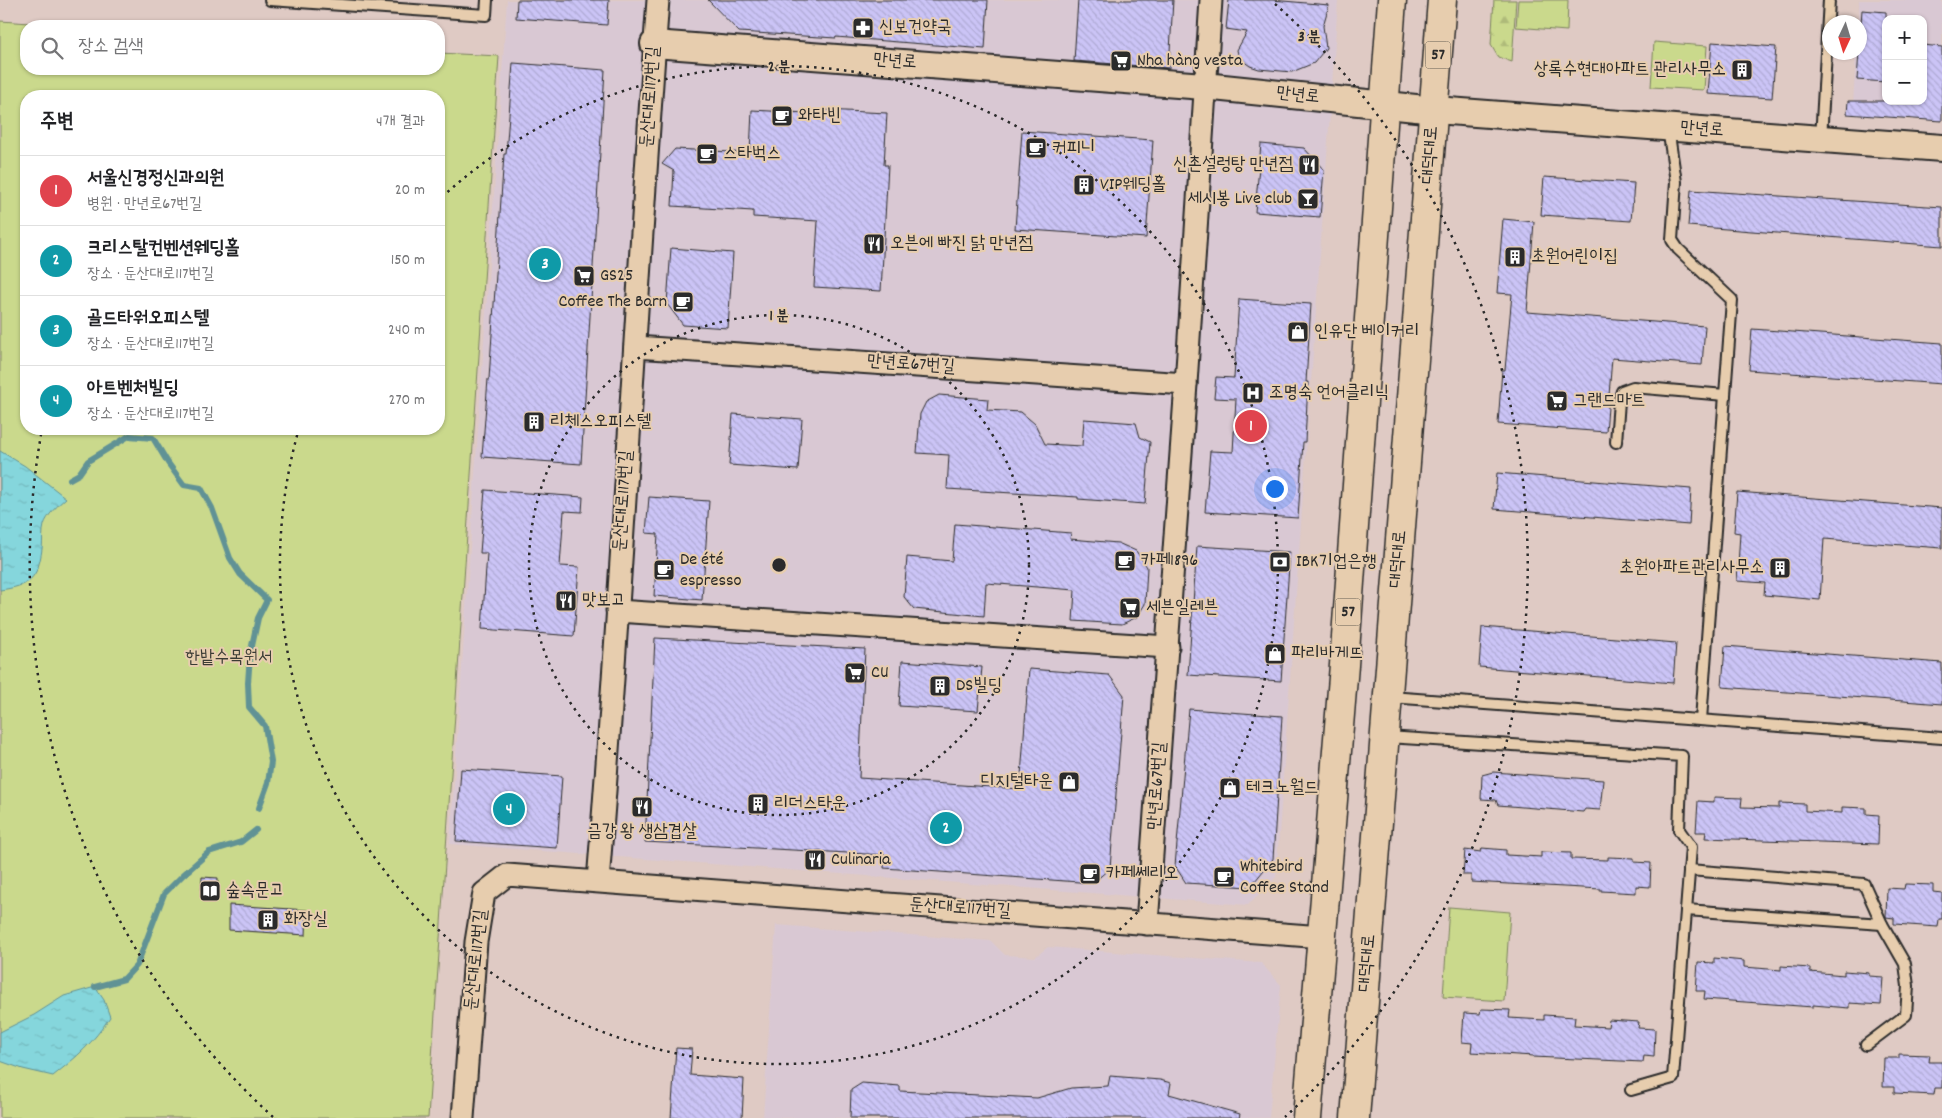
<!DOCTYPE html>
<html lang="ko">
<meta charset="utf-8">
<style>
:root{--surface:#fff;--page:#f6f6f6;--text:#202124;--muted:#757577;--line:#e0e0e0;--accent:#2b2b2b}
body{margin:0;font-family:Dekko,"Poor Story",sans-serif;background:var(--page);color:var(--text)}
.controls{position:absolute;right:15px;top:15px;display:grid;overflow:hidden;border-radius:10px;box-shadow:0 1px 4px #0004}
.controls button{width:45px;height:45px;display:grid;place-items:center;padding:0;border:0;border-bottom:1px solid var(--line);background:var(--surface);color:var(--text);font:25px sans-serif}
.compass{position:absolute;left:1822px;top:15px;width:45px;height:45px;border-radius:50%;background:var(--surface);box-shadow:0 1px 4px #0004;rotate:184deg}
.you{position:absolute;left:1274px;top:488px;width:18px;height:18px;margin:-12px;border:4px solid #fff;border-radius:50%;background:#1a73e8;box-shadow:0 0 0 8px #1a73e833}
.badge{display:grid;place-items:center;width:32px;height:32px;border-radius:50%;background:var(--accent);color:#fff;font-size:16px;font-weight:700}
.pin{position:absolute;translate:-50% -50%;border:2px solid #fff;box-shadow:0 1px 5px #0006}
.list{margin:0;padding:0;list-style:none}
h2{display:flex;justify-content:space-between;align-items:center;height:65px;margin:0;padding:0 20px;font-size:21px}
h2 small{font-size:16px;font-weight:400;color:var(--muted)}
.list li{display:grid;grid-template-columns:32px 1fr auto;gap:15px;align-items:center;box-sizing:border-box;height:70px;padding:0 20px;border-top:1px solid var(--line)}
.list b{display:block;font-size:19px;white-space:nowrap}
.list p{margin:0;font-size:16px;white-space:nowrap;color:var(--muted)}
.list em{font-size:16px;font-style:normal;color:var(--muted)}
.icon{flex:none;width:28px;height:28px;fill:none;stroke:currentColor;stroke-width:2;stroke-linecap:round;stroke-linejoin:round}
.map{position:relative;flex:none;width:1942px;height:1118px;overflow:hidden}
.search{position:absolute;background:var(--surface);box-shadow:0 1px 4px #0004;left:20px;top:20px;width:425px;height:55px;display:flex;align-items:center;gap:12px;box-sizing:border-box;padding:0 18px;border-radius:20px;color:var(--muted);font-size:19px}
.panel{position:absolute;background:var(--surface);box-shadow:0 1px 4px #0004;left:20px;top:90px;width:425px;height:345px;border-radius:20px}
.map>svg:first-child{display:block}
.built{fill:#d9c8d3;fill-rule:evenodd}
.forest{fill:url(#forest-firs);stroke:#7a825c}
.green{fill:#cad98c;stroke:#7a825c;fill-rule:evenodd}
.water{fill:url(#water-ripples);stroke:#619295}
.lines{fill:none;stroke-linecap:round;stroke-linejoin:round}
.stream{stroke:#619295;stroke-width:6}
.building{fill:url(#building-back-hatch);stroke:#2b2b2b}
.service-casing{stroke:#2b2b2b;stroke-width:14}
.minor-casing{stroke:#2b2b2b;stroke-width:25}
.tertiary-casing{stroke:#2b2b2b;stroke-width:30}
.primary-casing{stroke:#2b2b2b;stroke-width:31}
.service{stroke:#e7cdae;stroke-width:10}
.minor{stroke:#e7cdae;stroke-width:21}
.tertiary{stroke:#e7cdae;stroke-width:26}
.primary{stroke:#e7cdae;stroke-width:28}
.ring{fill:none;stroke:#2b2b2b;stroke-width:2.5;stroke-dasharray:2.5 5}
.labels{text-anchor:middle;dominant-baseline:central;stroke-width:4;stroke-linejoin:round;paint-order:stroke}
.shield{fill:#e7cdae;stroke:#635c52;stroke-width:1}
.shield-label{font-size:16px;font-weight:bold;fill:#2b2b2b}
.poi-label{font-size:18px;fill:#2b2b2b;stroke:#e7cdae;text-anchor:start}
.street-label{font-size:18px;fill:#2b2b2b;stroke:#e7cdae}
.park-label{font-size:18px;fill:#3b3c35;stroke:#e7cdae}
.centre{fill:#2b2b2b;stroke:#e7cdae;stroke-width:2.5}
.ring-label{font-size:15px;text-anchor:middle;font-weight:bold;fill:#2b2b2b;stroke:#e7cdae;stroke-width:4;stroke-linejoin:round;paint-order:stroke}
</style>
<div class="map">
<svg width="1942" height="1118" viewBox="0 0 1942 1118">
<defs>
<pattern id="forest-firs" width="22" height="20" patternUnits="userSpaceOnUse" patternTransform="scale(1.25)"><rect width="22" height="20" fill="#cad98c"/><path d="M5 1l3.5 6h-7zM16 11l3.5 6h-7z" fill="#aeba79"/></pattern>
<pattern id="water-ripples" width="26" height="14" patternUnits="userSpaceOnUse" patternTransform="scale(1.25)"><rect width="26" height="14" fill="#85d6dc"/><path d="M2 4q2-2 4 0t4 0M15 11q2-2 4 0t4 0" fill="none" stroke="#73b8bd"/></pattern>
<pattern id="building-back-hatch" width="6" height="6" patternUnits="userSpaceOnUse" patternTransform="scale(1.25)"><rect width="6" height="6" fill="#cbc4f6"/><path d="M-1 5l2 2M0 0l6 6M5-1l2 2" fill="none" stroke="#aea9d3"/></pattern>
</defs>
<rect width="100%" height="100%" fill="#dfcac4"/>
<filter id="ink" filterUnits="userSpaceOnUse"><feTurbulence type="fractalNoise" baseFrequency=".02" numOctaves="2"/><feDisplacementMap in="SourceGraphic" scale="10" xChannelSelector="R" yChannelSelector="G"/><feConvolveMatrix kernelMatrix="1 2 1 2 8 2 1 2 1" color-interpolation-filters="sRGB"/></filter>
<g filter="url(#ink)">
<g class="built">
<path d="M507 0H1338L1276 877 1248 905 450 844Z"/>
<path d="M1859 0H1942V113L1853 106 1856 53 1860 52ZM1886 19H1923V101H1886Z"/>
<path d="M776 925 991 941 1005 955 1035 957 1048 947 1261 963 1281 985 1269 1118H763Z"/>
</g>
<path class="forest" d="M1494 0H1516L1512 62 1498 57 1491 45Z"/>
<g class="green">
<path d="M1518 0H1568L1567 31 1516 27Z"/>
<path d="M0 21 75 26H26V69H439V53L499 56 428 1118H0ZM26 96H439V429H26Z"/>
<path d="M1654 42 1707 46 1704 90 1651 87Z"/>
<path d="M1449 907 1510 912 1504 1001 1443 997Z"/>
</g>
<g class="water">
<path d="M0 451 25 466 66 498C58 505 47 515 44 525 42 532 43 541 42 549 38 579 29 586 0 590Z"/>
<path d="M95 987 104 1000 110 1017C92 1044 78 1056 53 1076L23 1069 0 1061V1032L34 1015 64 996Z"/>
</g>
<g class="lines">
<g class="stream">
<path d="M70 479 79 474 88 461 129 436 153 438 168 463 184 485 201 488 212 508 230 558 240 574 267 600 258 618 250 655 248 683 249 707 265 726 271 762 268 783 259 808"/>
<path d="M95 987 124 979 137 965 164 894 183 875 209 852 241 842 256 830"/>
</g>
</g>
<g class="building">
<path d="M517 0H609L607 25 516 18Z"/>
<path d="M708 0H988L985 49 836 37V38L739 32Z"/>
<path d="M1078 0H1173L1169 68 1074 61Z"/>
<path d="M1229 0H1272L1329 5 1323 26 1326 48 1314 63 1292 72 1259 69 1250 66 1239 58 1237 50 1247 32 1226 29Z"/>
<path d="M1862 10 1886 12V82L1857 80Z"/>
<path d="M1712 42 1776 47 1772 98 1708 94Z"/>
<path d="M1923 45 1942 47V121L1847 114 1848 101H1923Z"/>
<path d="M513 63 605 70 581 464 482 457 488 379H489L504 154H506Z"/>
<path d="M752 110 824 114V110L887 113 884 165H888L881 291 814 287 818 221 753 217V211L672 206 674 171 662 164 675 149 750 153Z"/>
<path d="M1022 131 1153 140 1146 238 1015 229Z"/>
<path d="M1261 144 1304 148 1324 170 1320 217 1255 212Z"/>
<path d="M1544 177 1634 183 1631 221 1541 215Z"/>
<path d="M1691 190 1942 207V246L1688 226Z"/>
<path d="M1503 219 1534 222 1527 312 1705 326 1702 365 1612 358 1606 432 1498 424 1502 370H1505L1512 294 1497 293Z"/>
<path d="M671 248 733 253 728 328 683 325 667 304Z"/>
<path d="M1239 299 1311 304 1306 382H1308L1305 442H1303L1298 518 1205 512 1210 451 1233 452 1236 399 1214 398 1216 377 1234 378Z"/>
<path d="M1752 329 1942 343V384L1749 370Z"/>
<path d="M939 395 988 399 987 410 1021 412 1035 424 1045 444 1082 446 1084 419 1136 423 1140 437 1150 442 1145 504 1078 499V497L947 489 949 455 917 453 920 414 926 402Z"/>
<path d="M733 414 802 419 798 470 729 465Z"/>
<path d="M1497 473 1691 489 1689 525 1494 509Z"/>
<path d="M485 490 583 497 582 512 564 511 560 566 579 567 574 636 482 629 487 553H480Z"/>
<path d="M1737 492 1942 508V548L1824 539 1820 600 1764 595 1765 583 1737 581 1740 533 1734 532Z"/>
<path d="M649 497 709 501 702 600 654 596 658 534 646 533Z"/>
<path d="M955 524 1071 533 1070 539 1118 543 1136 551 1147 567 1145 604 1137 617 1122 624 1073 621 1075 590 986 583 984 616 914 609 904 597 907 557 952 561Z"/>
<path d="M1197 546 1290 552 1281 681 1188 675Z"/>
<path d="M1482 627 1676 643 1673 683 1479 667Z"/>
<path d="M655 638 865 649 859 778 1020 789 1029 669 1109 675 1124 695 1110 868 1093 883 884 868 885 855 645 842Z"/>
<path d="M1725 646 1942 663V704L1722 687Z"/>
<path d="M902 661 982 667 978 711 899 706Z"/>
<path d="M1189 709 1282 716 1273 859 1250 887 1186 883 1175 866Z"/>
<path d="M461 769 562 776 557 848 456 841Z"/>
<path d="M1493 772 1603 780 1600 810 1585 809 1583 812 1498 805 1496 800 1481 799 1482 775Z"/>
<path d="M1714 797 1742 798 1741 807 1779 808V803L1805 804V811L1842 813V807L1866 808V814L1879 815 1878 844 1705 838 1706 832H1696L1698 801 1714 802Z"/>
<path d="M1482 848 1506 850V855L1541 857V852L1571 853V859L1608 860V857L1634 858V862L1651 863 1650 887 1636 886V893L1601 891V889L1471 882V875H1463L1465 850 1481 852Z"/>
<path d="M202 877 218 878 217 899 201 897Z"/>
<path d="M1905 884 1933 885V892L1942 893V919H1939L1938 927 1894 924V918L1886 917 1887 888 1904 889Z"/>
<path d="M229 905 307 910 306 935 229 930Z"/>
<path d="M1714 958 1744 961V967L1781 970V966L1810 968V972L1844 975V971L1869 973V976L1883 977 1881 1005 1849 1003V1008L1813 1005V1007L1704 999 1705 991H1696L1698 962 1714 963Z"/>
<path d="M1481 1009 1510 1010 1509 1018 1544 1020V1015L1575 1017 1574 1025 1608 1027 1609 1020 1639 1022 1638 1028 1655 1029 1654 1057 1644 1056 1643 1062 1533 1057V1056L1471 1052 1472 1043 1462 1042 1464 1013 1480 1014Z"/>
<path d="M676 1048 692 1049 690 1075 744 1079 742 1118H671Z"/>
<path d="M1899 1054 1930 1055 1929 1062H1942V1088H1935L1934 1095 1894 1093V1087H1883L1884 1058H1899Z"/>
<path d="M1110 1076 1160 1080 1171 1083 1169 1094 1240 1114 1239 1118H850L851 1090 862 1083 900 1086V1091L1037 1098 1071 1088 1108 1086Z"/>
</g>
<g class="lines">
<g class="service-casing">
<g id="service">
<path d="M270 0 486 15 487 0"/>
<path d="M1668 128 1676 182 1672 240 1678 249 1732 300 1701 720"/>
<path d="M1821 139 1829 0"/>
<path d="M1616 442 1619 401 1622 391 1633 387 1725 395"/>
<path d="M1390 697 1942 738"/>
<path d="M1387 737 1682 756 1679 830 1691 847 1673 1078 1631 1090"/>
<path d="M1686 910 1882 924 1864 884 1689 870"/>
<path d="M1866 1045 1906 1015 1908 986 1905 964 1882 924"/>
</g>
</g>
<g class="minor-casing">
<g id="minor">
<path d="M635 347 1186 384"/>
<path d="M617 611 1168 647"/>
<path d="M598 881C622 588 636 294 658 0"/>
<path d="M1147 924 1186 384 1211 0"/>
<path d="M463 1118 476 942 484 893 507 875 1322 937"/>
</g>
</g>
<g class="tertiary-casing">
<path id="tertiary" d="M654 44 1204 86 1435 110 1942 148"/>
</g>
<g class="primary-casing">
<g id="primary">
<path d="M1307 1118 1344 665 1392 0"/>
<path d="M1355 1118 1442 0"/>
</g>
</g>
<use href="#service" class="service"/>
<use href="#minor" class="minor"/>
<use href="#tertiary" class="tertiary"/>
<use href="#primary" class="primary"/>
</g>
</g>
<g class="ring">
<circle cx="779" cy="565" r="250"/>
<path d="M442 197A499 499 0 1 1 298 432"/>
<path d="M273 1117A749 749 0 0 1 41 435M1275 4A749 749 0 0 1 1285 1117"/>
</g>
<defs>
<g id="pharmacy-square" transform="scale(1.125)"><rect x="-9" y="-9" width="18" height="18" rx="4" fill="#2b2b2b" stroke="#e7cdae"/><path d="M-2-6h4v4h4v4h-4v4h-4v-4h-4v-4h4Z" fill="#fff"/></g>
<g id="supermarket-square" transform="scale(1.125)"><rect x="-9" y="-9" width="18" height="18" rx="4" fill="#2b2b2b" stroke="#e7cdae"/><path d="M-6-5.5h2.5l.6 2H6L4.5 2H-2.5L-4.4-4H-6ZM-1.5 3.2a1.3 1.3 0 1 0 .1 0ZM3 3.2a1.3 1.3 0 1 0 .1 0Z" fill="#fff"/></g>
<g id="building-square" transform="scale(1.125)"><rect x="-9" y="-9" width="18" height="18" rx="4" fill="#2b2b2b" stroke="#e7cdae"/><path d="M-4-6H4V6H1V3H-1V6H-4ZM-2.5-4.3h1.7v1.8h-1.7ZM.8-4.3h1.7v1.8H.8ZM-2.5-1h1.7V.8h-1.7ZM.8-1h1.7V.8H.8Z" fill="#fff"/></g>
<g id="cafe-square" transform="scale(1.125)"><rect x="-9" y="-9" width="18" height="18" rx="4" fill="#2b2b2b" stroke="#e7cdae"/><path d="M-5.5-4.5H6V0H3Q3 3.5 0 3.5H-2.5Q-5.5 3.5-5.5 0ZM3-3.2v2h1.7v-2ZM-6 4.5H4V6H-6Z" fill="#fff"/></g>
<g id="restaurant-square" transform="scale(1.125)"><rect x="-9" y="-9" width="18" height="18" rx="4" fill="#2b2b2b" stroke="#e7cdae"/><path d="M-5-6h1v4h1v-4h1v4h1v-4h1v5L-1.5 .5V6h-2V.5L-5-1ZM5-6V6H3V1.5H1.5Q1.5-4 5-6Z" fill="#fff"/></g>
<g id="bar-square" transform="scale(1.125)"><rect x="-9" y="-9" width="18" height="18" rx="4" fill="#2b2b2b" stroke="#e7cdae"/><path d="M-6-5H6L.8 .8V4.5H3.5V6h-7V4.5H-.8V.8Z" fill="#fff"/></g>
<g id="shop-square" transform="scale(1.125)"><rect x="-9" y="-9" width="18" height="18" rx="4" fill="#2b2b2b" stroke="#e7cdae"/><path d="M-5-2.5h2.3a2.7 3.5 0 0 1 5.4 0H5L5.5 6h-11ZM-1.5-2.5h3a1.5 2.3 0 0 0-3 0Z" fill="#fff"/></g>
<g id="hospital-square" transform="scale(1.125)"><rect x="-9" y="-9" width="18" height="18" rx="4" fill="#2b2b2b" stroke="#e7cdae"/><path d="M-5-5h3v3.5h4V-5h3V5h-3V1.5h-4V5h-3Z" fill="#fff"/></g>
<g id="bank-square" transform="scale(1.125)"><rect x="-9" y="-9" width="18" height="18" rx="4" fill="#2b2b2b" stroke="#e7cdae"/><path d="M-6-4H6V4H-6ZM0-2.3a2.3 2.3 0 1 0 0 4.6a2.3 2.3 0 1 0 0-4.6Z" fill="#fff"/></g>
<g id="library-square" transform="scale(1.125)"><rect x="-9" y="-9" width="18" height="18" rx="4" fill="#2b2b2b" stroke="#e7cdae"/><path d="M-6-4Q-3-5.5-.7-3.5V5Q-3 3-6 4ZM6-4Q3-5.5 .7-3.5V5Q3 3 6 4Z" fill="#fff"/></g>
</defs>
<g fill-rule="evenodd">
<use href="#pharmacy-square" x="863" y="28"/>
<use href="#supermarket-square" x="1121" y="61"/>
<use href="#building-square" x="1742" y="70"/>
<use href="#cafe-square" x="782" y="116"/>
<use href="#cafe-square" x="1036" y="148"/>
<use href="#cafe-square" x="707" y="154"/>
<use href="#restaurant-square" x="1309" y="165"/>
<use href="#building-square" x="1084" y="185"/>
<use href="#bar-square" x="1308" y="199"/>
<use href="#restaurant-square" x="874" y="244"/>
<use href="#building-square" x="1515" y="257"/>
<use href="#supermarket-square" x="584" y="276"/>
<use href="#cafe-square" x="683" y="302"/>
<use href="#shop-square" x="1298" y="332"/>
<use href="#hospital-square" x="1253" y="393"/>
<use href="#supermarket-square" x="1557" y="401"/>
<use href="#building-square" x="534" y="422"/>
<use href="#cafe-square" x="1125" y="561"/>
<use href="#bank-square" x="1280" y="562"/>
<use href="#building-square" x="1780" y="568"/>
<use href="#cafe-square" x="664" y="570"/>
<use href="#restaurant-square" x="566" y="601"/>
<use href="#supermarket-square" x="1130" y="608"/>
<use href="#shop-square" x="1275" y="654"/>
<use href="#supermarket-square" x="855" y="673"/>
<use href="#building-square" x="940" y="686"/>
<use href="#shop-square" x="1069" y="782"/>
<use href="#shop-square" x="1230" y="788"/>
<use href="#building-square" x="758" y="804"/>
<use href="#restaurant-square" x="642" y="807"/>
<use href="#restaurant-square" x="815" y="860"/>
<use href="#cafe-square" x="1090" y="874"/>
<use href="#cafe-square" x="1224" y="877"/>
<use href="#library-square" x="210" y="891"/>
<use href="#building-square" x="268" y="920"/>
</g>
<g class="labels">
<g class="shield">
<rect x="1425.5" y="41.5" width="25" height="27" rx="4"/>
<rect x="1335.5" y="598.5" width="25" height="27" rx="4"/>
</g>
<g class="shield-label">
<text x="1438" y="55">57</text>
<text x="1348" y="612">57</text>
</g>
<g class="poi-label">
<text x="879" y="28">신보건약국</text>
<text x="1137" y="61">Nha hàng vesta</text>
<text x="1726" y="70" text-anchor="end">상록수현대아파트 관리사무소</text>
<text x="798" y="116">와타빈</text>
<text x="1052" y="148">커피니</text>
<text x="723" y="154">스타벅스</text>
<text x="1293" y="165" text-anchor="end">신촌설렁탕 만년점</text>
<text x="1100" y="185">VIP웨딩홀</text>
<text x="1292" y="199" text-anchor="end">세시봉 Live club</text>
<text x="890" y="244">오븐에 빠진 닭 만년점</text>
<text x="1531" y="257">초원어린이집</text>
<text x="600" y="276">GS25</text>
<text x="667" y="302" text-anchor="end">Coffee The Barn</text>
<text x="1314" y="332">인유단 베이커리</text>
<text x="1269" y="393">조명숙 언어클리닉</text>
<text x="1573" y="401">그랜드마트</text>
<text x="550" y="422">리체스오피스텔</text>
<text x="680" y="560">De été<tspan x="680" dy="21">espresso</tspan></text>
<text x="1141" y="561">카페1896</text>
<text x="1296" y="562">IBK기업은행</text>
<text x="1764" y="568" text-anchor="end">초원아파트관리사무소</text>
<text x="582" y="601">맛보고</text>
<text x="1146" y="608">세븐일레븐</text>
<text x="1291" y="654">파리바게뜨</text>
<text x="871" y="673">CU</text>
<text x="956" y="686">DS빌딩</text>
<text x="1053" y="782" text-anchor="end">디지털타운</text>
<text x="1246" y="788">테크노월드</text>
<text x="774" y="804">리더스타운</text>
<text x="642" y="832" text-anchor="middle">금강 왕 생삼겹살</text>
<text x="831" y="860">Culinaria</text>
<text x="1240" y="867">Whitebird<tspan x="1240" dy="21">Coffee Stand</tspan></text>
<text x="1106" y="874">카페쎄리오</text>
<text x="226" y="891">숲속문고</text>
<text x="284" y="920">화장실</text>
</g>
<g class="street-label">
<text transform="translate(895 62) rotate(4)">만년로</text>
<text transform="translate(1298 96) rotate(6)">만년로</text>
<text transform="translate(651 97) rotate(-86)">둔산대로117번길</text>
<text transform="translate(1702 130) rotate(4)">만년로</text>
<text transform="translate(1431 155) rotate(-86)">대덕대로</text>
<text transform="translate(911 365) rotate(4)">만년로67번길</text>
<text transform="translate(624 501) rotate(-86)">둔산대로117번길</text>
<text transform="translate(1399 559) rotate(-85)">대덕대로</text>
<text transform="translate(1158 786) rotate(-86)">만년로67번길</text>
<text transform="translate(960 909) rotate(4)">둔산대로117번길</text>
<text transform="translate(477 960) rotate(-84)">둔산대로117번길</text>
<text transform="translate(1368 963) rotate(-85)">대덕대로</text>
</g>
<g class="park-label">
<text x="229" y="658">한밭수목원서</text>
</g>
</g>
<circle cx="779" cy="565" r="8" class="centre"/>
<g class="ring-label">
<text x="1309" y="41">3 분</text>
<text x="779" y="71">2 분</text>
<text x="779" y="320">1 분</text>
</g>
</svg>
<div class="controls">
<button>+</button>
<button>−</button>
</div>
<svg class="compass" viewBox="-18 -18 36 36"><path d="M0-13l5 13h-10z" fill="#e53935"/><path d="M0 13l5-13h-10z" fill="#757577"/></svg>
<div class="you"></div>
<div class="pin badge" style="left:1251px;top:426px;background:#e0444e">1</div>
<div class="pin badge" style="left:946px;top:828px;background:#0f9aa8">2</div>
<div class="pin badge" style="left:545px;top:264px;background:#0f9aa8">3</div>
<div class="pin badge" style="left:509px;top:809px;background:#0f9aa8">4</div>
<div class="search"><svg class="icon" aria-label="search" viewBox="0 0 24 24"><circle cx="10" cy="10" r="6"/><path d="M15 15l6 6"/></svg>장소 검색</div>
<section class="panel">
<h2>주변<small>4개 결과</small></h2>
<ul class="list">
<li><span class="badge" style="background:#e0444e">1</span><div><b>서울신경정신과의원</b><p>병원 · 만년로67번길</p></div><em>20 m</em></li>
<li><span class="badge" style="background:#0f9aa8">2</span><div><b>크리스탈컨벤션웨딩홀</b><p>장소 · 둔산대로117번길</p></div><em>150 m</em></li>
<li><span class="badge" style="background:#0f9aa8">3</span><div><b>골드타워오피스텔</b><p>장소 · 둔산대로117번길</p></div><em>240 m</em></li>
<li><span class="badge" style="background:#0f9aa8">4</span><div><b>아트벤처빌딩</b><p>장소 · 둔산대로117번길</p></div><em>270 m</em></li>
</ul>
</section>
</div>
